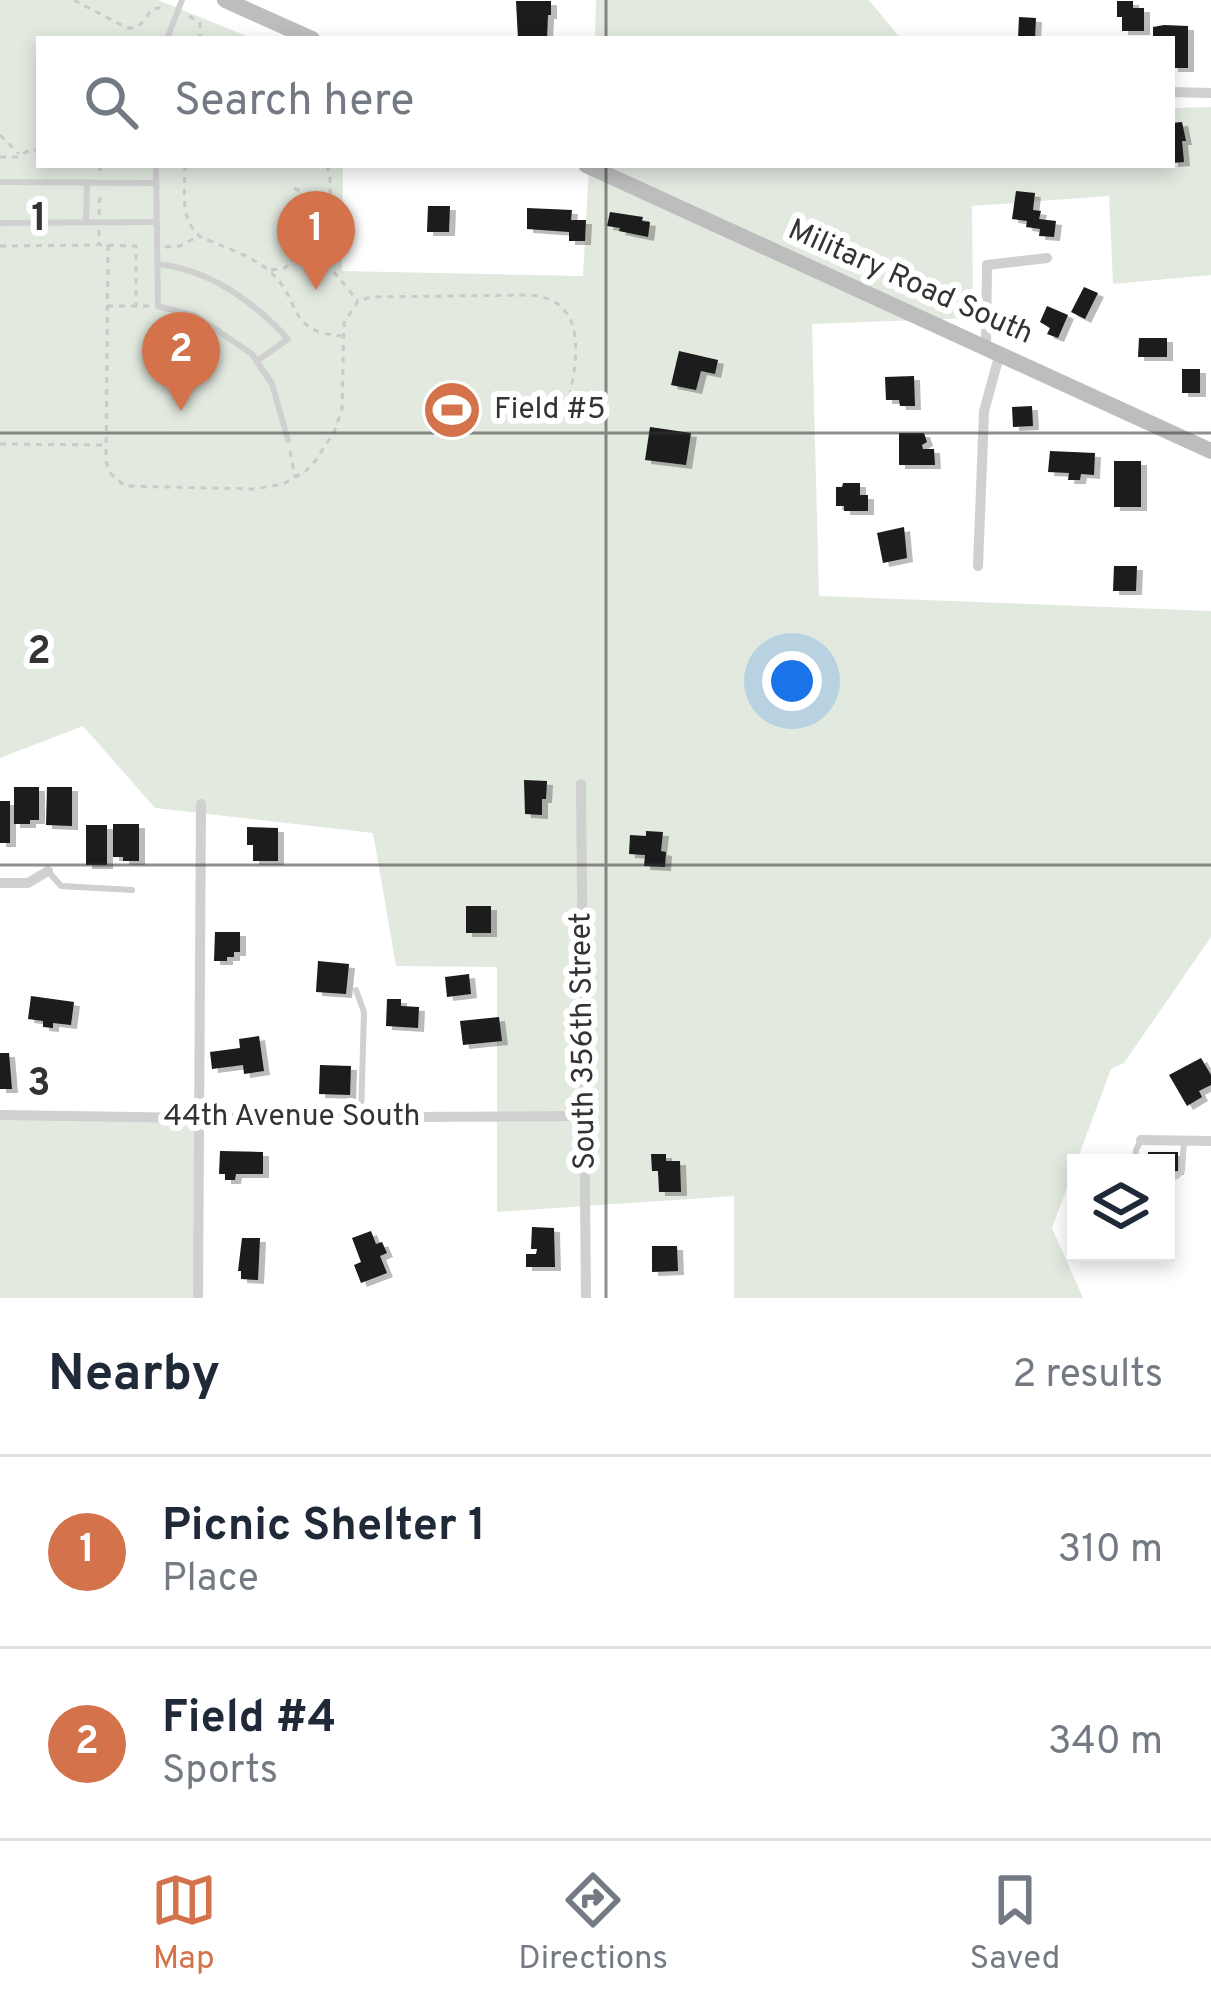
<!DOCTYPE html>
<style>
:root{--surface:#fff;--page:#f2f2f3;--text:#1f2937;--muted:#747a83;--line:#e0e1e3;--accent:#d3724b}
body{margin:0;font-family:Overpass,sans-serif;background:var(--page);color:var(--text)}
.controls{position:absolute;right:36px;bottom:36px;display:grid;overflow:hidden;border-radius:0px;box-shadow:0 6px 18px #0003}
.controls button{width:108px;height:108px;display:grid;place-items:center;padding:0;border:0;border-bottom:3px solid var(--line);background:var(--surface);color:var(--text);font:60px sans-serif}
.you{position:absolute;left:792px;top:681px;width:42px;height:42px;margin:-30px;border:9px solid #fff;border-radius:50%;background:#1a73e8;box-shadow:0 0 0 18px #1a73e833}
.badge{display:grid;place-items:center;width:78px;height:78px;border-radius:50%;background:var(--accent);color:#fff;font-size:39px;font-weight:700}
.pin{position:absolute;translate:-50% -99px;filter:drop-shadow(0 3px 6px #0008)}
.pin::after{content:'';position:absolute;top:63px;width:42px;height:36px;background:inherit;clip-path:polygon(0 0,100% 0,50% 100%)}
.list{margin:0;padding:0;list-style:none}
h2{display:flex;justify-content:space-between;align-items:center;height:156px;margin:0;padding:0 48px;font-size:51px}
h2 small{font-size:39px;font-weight:400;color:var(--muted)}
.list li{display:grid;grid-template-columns:78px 1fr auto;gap:36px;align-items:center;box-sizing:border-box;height:192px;padding:0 48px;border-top:3px solid var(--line)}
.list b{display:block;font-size:45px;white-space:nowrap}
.list p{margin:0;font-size:39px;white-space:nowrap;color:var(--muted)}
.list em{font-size:39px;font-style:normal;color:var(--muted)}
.icon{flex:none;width:66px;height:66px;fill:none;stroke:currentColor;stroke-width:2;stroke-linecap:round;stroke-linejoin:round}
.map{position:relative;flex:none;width:1211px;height:1298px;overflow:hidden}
.search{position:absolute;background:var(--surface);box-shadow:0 6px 18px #0003;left:36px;right:36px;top:36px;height:132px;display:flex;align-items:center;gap:30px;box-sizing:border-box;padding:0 42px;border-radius:0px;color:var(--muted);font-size:45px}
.sheet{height:540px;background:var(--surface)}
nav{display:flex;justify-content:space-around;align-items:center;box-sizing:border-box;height:168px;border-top:3px solid var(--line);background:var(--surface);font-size:33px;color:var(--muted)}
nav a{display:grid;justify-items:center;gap:6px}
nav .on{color:var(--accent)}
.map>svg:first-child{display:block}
.green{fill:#e2eae0}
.building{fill:#1a1a1a;filter:url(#shadow)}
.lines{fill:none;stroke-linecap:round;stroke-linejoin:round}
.path{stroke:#cacaca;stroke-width:3;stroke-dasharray:6 6;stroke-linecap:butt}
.service{stroke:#d0d0d0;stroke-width:6}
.minor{stroke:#d0d0d0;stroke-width:10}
.secondary{stroke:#bdbdbd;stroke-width:16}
.grid{fill:none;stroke:#333;stroke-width:3;stroke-opacity:0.55}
.labels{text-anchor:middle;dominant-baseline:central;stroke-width:12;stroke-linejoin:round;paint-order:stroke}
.street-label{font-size:30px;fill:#333;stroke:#fff}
.poi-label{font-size:30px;fill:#333;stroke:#fff;text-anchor:start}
.grid-label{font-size:39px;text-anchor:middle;font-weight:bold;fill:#333;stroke:#fff;stroke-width:12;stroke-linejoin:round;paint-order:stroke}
</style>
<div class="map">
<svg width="1211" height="1298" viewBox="0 0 1211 1298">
<defs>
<filter id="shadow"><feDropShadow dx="6" dy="4" stdDeviation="0" flood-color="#0004"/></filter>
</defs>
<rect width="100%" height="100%" fill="#fff"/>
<g class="green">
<path d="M0 0H158L254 39H39V165H343L342 271 583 276 589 165H1172V108L1211 107V275L1113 284 1109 196 972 206 973 318 812 324 819 596 1211 611V937L1124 1063 1111 1069 1052 1228 1083 1298H734V1196L497 1212V967L396 966 373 833 155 808 83 726 0 758Z"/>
<path d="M596 0H869L901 39H595Z"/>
<path d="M0 1115 200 1118 198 1298H0Z"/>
</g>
<g class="building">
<path d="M516 1H551V15H548L547 39H518Z"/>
<path d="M1117 1H1133V8H1144V31H1122V17H1117Z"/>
<path d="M1019 17 1036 18 1035 39H1018Z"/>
<path d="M1164 25 1188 26V68H1172V39H1153V27Z"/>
<path d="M1182 122 1186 141H1182L1184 162 1172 163V123Z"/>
<path d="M1016 191 1035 193 1033 210 1041 211 1039 219 1056 221 1054 237 1039 236 1040 229 1026 227 1027 221 1012 219Z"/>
<path d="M428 206H450L449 232H427Z"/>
<path d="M527 208 572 210 571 220H586L585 241H569V232L527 229Z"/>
<path d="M610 212 643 217 642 221 650 222 648 237 619 231 620 228 607 226Z"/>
<path d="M1084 287 1098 293 1085 319 1071 312Z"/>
<path d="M1047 306 1068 315 1058 338 1047 334 1050 328 1040 322Z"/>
<path d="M1139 338H1167V357H1138Z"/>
<path d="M679 351 718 360 715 374 701 371 696 390 671 385Z"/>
<rect x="1182" y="369" width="18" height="24"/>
<path d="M914 376 915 406H900L899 400H886L885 377Z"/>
<path d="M1032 406 1033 426 1013 427 1012 407Z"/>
<path d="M650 427 691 433 686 465 645 460Z"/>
<path d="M899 433H924L927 442 922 445 923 449H934L935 465H899Z"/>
<path d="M1050 451 1095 453 1094 475 1081 474 1080 480H1068L1069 473 1048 472Z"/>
<rect x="1114" y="461" width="27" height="46"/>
<path d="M843 483H860V495H868V511H844V506H836V487H842Z"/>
<path d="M904 527 907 558 883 563 877 533Z"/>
<path d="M1114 566H1137L1136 591H1113Z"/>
<path d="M524 780 547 781 546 799H542V815L525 814Z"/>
<path d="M14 787H39V820H30V824H14Z"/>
<path d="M47 787H72V826L46 825Z"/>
<rect x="0" y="801" width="10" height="42"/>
<path d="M113 824H139V861H123V857H113Z"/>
<rect x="86" y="825" width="21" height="40"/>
<path d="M247 827 278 828V861H253V845H247Z"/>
<path d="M646 831 663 832 661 851 666 852 665 867 644 866 645 855 629 854 630 835 646 836Z"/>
<rect x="466" y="906" width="25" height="27"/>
<path d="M215 932H240V952H234V957H227V961H214Z"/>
<path d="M318 961 349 964 346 994 316 992Z"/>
<path d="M469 974 471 994 447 997 445 977Z"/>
<path d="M31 996 74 1002 71 1025 53 1023V1028L43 1027V1021L28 1019Z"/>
<path d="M387 999H401V1006L419 1007 418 1028 386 1026Z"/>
<path d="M499 1017 502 1041 463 1045 460 1021Z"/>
<path d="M259 1036 264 1071 244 1074 243 1065 212 1069 210 1052 240 1048 239 1039Z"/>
<path d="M0 1053H9L12 1089H0Z"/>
<path d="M1201 1058 1211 1075V1085L1199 1091 1202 1097 1187 1106 1169 1075Z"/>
<path d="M320 1065 351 1066 350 1095 319 1094Z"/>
<path d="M220 1151 263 1152V1174H236L235 1180H225V1174H219Z"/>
<path d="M1148 1152H1178V1171H1166V1163H1148Z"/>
<path d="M651 1154H666V1161H680L681 1192H659L658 1171H652Z"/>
<path d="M532 1227 554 1228 555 1267H526V1254H536L537 1249H531Z"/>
<path d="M371 1231 376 1244 382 1242 387 1253 380 1256 387 1273 361 1283 354 1265 361 1262 352 1238Z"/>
<path d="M242 1238H260L258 1280 241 1279V1271H238Z"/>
<path d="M652 1246H677L678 1271 652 1272Z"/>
</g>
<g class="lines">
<g class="path">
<path d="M74 0 127 28C141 29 145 19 152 9L167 7"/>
<path d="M189 16 200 23V39"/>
<path d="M0 135 19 154"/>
<path d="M0 157H17L30 150H39"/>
<path d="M100 165V171"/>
<path d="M185 165C185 191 179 220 201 237 223 247 251 255 269 271 304 300 283 331 342 336"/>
<path d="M327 165 330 177V263L333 271 358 301"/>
<path d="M294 188 303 193 315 217"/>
<path d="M99 215 100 194"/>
<path d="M99 230V245L136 246V306"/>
<path d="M108 245 106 462 111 474 125 486 254 489 283 484 306 471 316 460 335 430 342 409 344 323 358 301 371 297 528 295C591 298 577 364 567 407"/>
<path d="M0 246 97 245"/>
<path d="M165 247 180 246 195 238"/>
<path d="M271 270 285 268 296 255V219H328"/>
<path d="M107 306H150"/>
<path d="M0 444 106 445"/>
<path d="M290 451 295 477"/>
</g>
<g class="service">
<path d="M167 39 182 0"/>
<path d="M156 165 158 306 196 316 252 354 272 384 288 440"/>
<path d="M0 182 156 183"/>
<path d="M86 222 87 184"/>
<path d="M0 223 157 222"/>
<path d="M158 264C211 270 253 301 288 339L257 361"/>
<path d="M48 871 61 886 132 890"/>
<path d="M356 990 364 1012 361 1117"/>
<path d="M1135 1163 1136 1150 1141 1140"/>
<path d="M1166 1178 1177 1176 1182 1171 1184 1141"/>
</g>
<g class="minor">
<path d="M1172 92 1211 93"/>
<path d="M986 347 987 265 1047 258"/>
<path d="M978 566 984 411 1000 353"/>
<path d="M581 784 586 1298"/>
<path d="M0 883H28L48 871"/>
<path d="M0 1115 200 1118 584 1116"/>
<path d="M1141 1140 1211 1141"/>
<path d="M198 1298 201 804"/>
</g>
<g class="secondary">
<path d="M225 0 312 39"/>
<path d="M586 165 1211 451"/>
</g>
</g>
<path class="grid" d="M606 0V39M606 165V1298M0 433H1211M0 865H1211"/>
<defs>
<g id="stadium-disc" transform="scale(3)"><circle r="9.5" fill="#d3724b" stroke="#fff"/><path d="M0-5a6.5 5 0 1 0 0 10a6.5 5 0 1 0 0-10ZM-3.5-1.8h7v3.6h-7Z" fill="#fff"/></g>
</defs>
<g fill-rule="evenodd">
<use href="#stadium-disc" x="452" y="410"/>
</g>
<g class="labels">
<g class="street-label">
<text transform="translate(910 283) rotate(24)">Military Road South</text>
<text transform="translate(584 1041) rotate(-91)">South 356th Street</text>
<text x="292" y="1117">44th Avenue South</text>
</g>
<g class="poi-label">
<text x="494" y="410">Field #5</text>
</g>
</g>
<g class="grid-label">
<text x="39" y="230">1</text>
<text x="39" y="663">2</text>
<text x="39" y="1095">3</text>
</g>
</svg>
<div class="controls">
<button><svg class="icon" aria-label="layers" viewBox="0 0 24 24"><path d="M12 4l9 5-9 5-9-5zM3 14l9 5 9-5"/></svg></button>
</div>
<div class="you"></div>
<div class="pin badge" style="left:316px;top:290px">1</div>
<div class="pin badge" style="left:181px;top:411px">2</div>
<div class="search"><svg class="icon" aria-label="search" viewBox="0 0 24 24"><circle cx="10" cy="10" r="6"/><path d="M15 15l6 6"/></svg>Search here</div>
</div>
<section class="sheet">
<h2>Nearby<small>2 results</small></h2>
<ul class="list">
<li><span class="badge">1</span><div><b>Picnic Shelter 1</b><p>Place</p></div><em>310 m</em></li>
<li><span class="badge">2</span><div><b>Field #4</b><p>Sports</p></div><em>340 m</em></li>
</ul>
</section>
<nav>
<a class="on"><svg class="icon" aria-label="map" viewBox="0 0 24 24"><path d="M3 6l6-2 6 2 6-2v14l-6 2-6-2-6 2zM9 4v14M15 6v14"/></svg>Map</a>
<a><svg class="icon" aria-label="directions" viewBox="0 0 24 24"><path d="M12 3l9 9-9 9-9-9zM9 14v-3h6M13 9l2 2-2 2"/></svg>Directions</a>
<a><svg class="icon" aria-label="saved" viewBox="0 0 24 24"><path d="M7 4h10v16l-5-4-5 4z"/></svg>Saved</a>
</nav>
